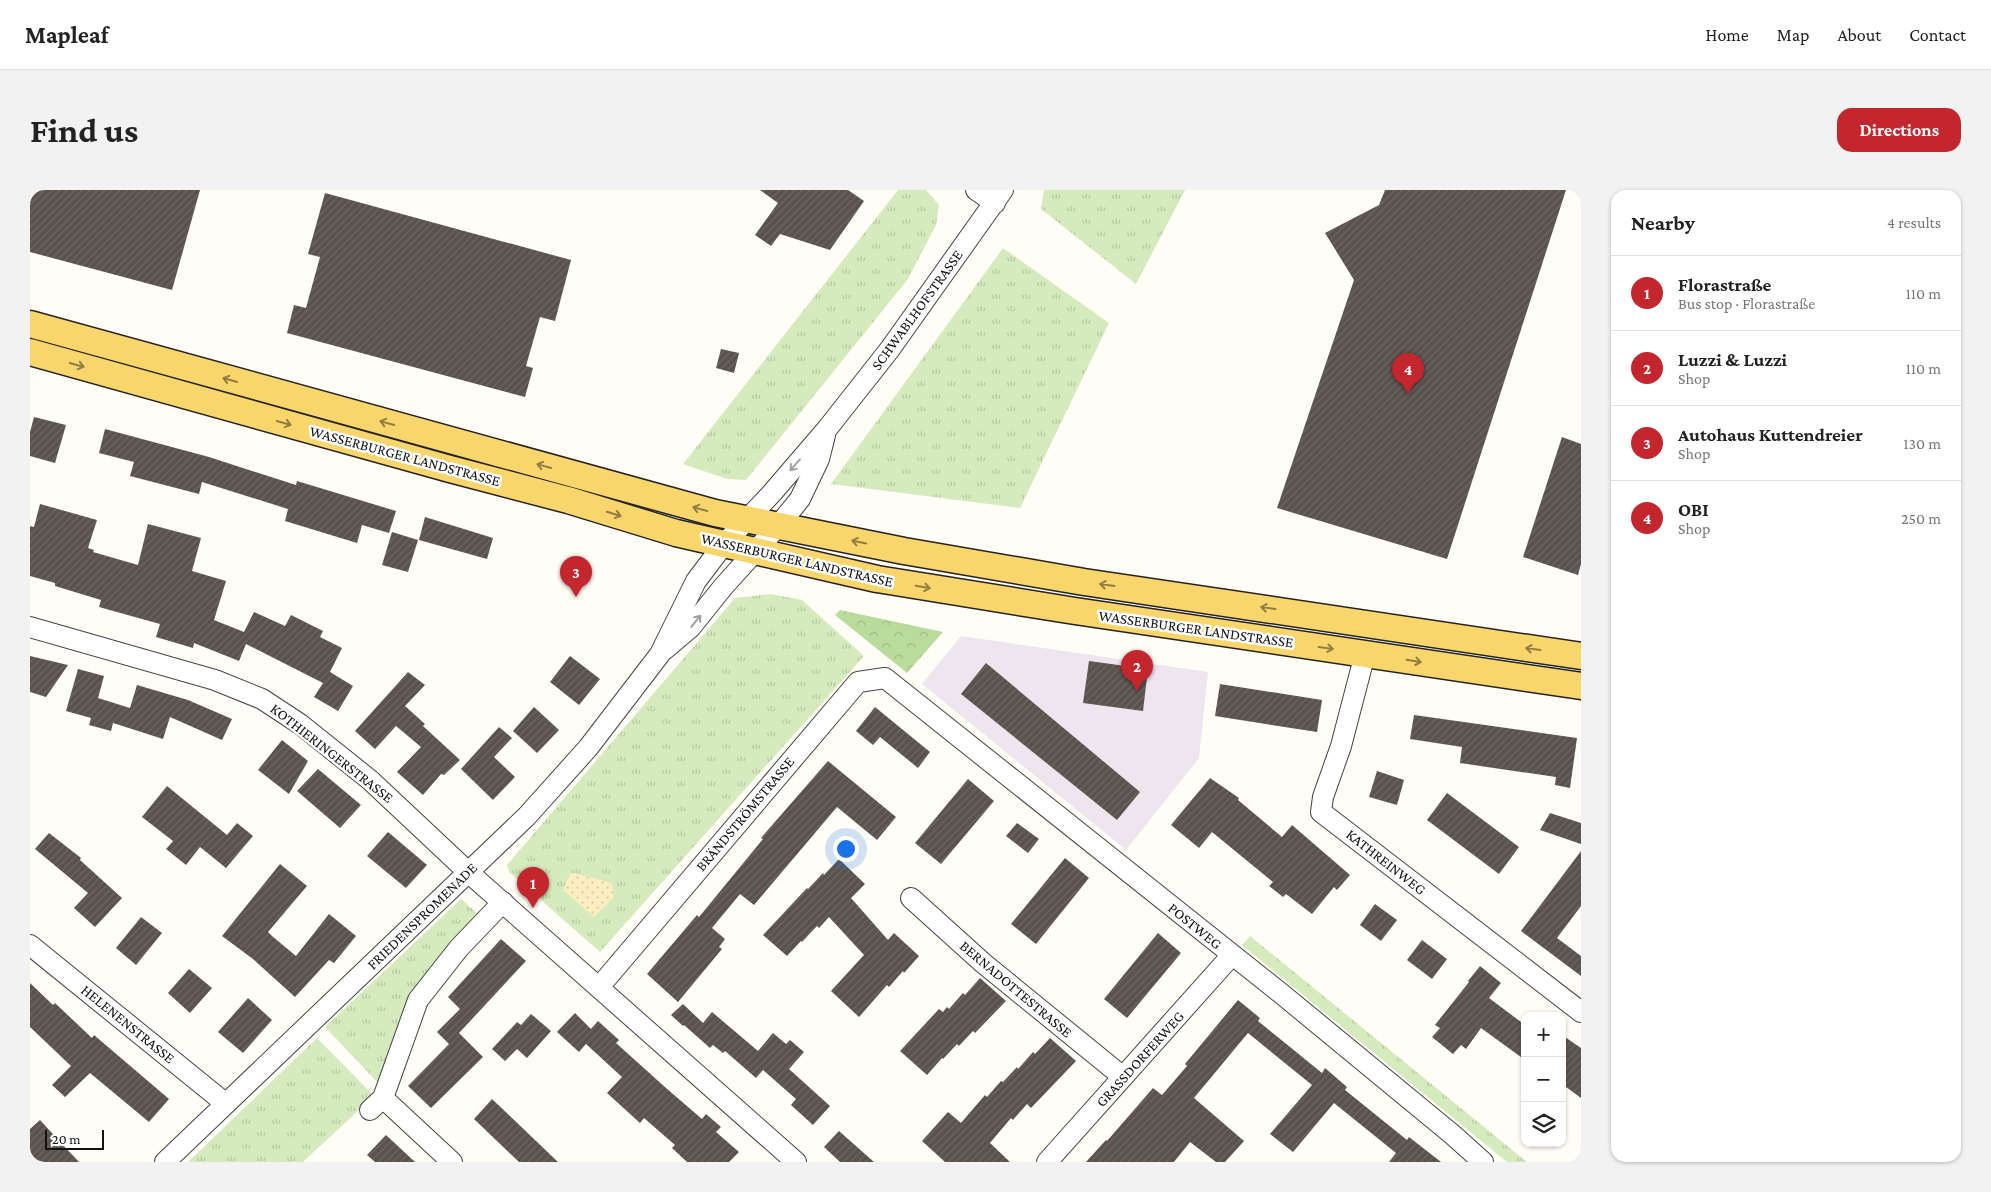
<!DOCTYPE html>
<meta charset="utf-8">
<style>
:root{--surface:#fff;--page:#f2f2f2;--text:#222;--muted:#767676;--line:#e0e0e0;--accent:#c4262e}
body{margin:0;font-family:"Crimson Pro",serif;background:var(--page);color:var(--text)}
.controls{position:absolute;right:15px;bottom:15px;display:grid;overflow:hidden;border-radius:10px;box-shadow:0 1px 4px #0004}
.controls button{width:45px;height:45px;display:grid;place-items:center;padding:0;border:0;border-bottom:1px solid var(--line);background:var(--surface);color:var(--text);font:25px sans-serif}
.scale{position:absolute;left:15px;bottom:12px;width:59px;box-sizing:border-box;padding-left:5px;border:2px solid #111;border-top:0;font-size:14px;line-height:18px;white-space:nowrap;color:#111;-webkit-text-stroke:4px #fff;paint-order:stroke}
.you{position:absolute;left:815px;top:658px;width:18px;height:18px;margin:-12px;border:4px solid #fff;border-radius:50%;background:#1a73e8;box-shadow:0 0 0 8px #1a73e833}
.badge{display:grid;place-items:center;width:32px;height:32px;border-radius:50%;background:var(--accent);color:#fff;font-size:16px;font-weight:700}
.pin{position:absolute;translate:-50% -41px;filter:drop-shadow(0 1px 2px #0008)}
.pin::after{content:'';position:absolute;top:26px;width:18px;height:15px;background:inherit;clip-path:polygon(0 0,100% 0,50% 100%)}
.list{margin:0;padding:0;list-style:none}
h2{display:flex;justify-content:space-between;align-items:center;height:65px;margin:0;padding:0 20px;font-size:21px}
h2 small{font-size:16px;font-weight:400;color:var(--muted)}
.list li{display:grid;grid-template-columns:32px 1fr auto;gap:15px;align-items:center;box-sizing:border-box;height:75px;padding:0 20px;border-top:1px solid var(--line)}
.list b{display:block;font-size:19px;white-space:nowrap}
.list p{margin:0;font-size:16px;white-space:nowrap;color:var(--muted)}
.list em{font-size:16px;font-style:normal;color:var(--muted)}
.icon{flex:none;width:28px;height:28px;fill:none;stroke:currentColor;stroke-width:2;stroke-linecap:round;stroke-linejoin:round}
.map{position:relative;flex:none;width:1551px;height:972px;overflow:hidden;border-radius:15px}
header{display:flex;align-items:center;gap:30px;box-sizing:border-box;height:70px;padding:0 25px;background:var(--surface);border-bottom:1px solid var(--line)}
header strong{font-size:24px}
nav{display:flex;gap:28px;margin-inline-start:auto;font-size:18px}
.intro{display:flex;align-items:center;justify-content:space-between;box-sizing:border-box;height:120px;padding:0 30px}
h1{margin:0;font-size:35px}
.button{padding:12px 22px;border-radius:15px;background:var(--accent);color:#fff;font-size:18px;font-weight:700}
main{display:flex;gap:30px;padding:0 30px}
aside{flex:1;background:var(--surface);border-radius:15px;box-shadow:0 1px 4px #0004}
.map>svg:first-child{display:block}
.industrial{fill:#eee6ef}
.grass{fill:url(#grass-tufts)}
.forest{fill:url(#forest-crowns)}
.sand{fill:url(#sand-dots)}
.building{fill:url(#building-hatch)}
.lines{fill:none;stroke-linecap:round;stroke-linejoin:round}
.minor-casing{stroke:#444;stroke-width:22}
.major-casing{stroke:#222;stroke-width:29}
.minor{stroke:#fff;stroke-width:20}
.major{stroke:#f9d66b;stroke-width:26}
.oneway{stroke:#917d42}
.oneway2{stroke:#a0a0a0}
.labels{text-anchor:middle;dominant-baseline:central;stroke-width:5;stroke-linejoin:round;paint-order:stroke}
.street-label{font-size:15px;fill:#111;stroke:#fff}
</style>
<header>
<strong>Mapleaf</strong>
<nav><a>Home</a><a>Map</a><a>About</a><a>Contact</a></nav>
</header>
<div class="intro"><h1>Find us</h1><a class="button">Directions</a></div>
<main>
<div class="map">
<svg width="1551" height="972" viewBox="0 0 1551 972">
<defs>
<pattern id="grass-tufts" width="24" height="20" patternUnits="userSpaceOnUse" patternTransform="scale(1.25)"><rect width="24" height="20" fill="#d5ebbd"/><path d="M3 7l-1-3M5 7V3M7 7l1-3M15 17l-1-3M17 17v-4M19 17l1-3" fill="none" stroke="#b6c8a1"/></pattern>
<pattern id="forest-crowns" width="20" height="18" patternUnits="userSpaceOnUse" patternTransform="scale(1.25)"><rect width="20" height="18" fill="#b9dc9c"/><path d="M2 6a3 3 0 1 1 6 0M12 15a3 3 0 1 1 6 0" fill="none" stroke="#9ebc85"/></pattern>
<pattern id="sand-dots" width="8" height="8" patternUnits="userSpaceOnUse" patternTransform="scale(1.25)"><rect width="8" height="8" fill="#fbeec1"/><path d="M2 2h.1M6 6h.1" fill="none" stroke="#d6cba5" stroke-width="1.8" stroke-linecap="round"/></pattern>
<pattern id="building-hatch" width="6" height="6" patternUnits="userSpaceOnUse" patternTransform="scale(1.25)"><rect width="6" height="6" fill="#5a524d"/><path d="M-1 1l2-2M0 6l6-6M5 7l2-2" fill="none" stroke="#6d6662"/></pattern>
</defs>
<rect width="100%" height="100%" fill="#fffdf5"/>
<path class="industrial" d="M931 446 1178 482 1169 568 1096 660 892 494Z"/>
<g class="grass">
<path d="M868 0H896L909 15 906 35 878 89 716 290 697 289 653 274Z"/>
<path d="M1014 0H1155L1106 94 1011 19Z"/>
<path d="M973 58 1079 133 990 318 801 294Z"/>
<path d="M741 404 772 410 834 466 570 762 479 682 477 675 705 408Z"/>
<path d="M431 709 448 724 349 894 295 837Z"/>
<path d="M1220 746 1497 972H1477L1212 755Z"/>
<path d="M287 848 344 906 273 972H158Z"/>
</g>
<path class="forest" d="M810 420 913 442 877 483 805 425Z"/>
<path class="sand" d="M541 682 582 693 584 707 564 727 533 700Z"/>
<g class="building">
<path d="M0 0H170L142 100 0 62Z"/>
<path d="M730 0H818L834 11 800 60 750 44 741 56 725 45 748 13Z"/>
<path d="M1355 0H1536L1417 369 1247 318 1324 90 1295 43 1349 15Z"/>
<path d="M295 3 541 70 525 131 510 127 496 176 503 178 495 207 257 143 264 115 276 118 290 67 278 64Z"/>
<path d="M691 159 709 163 704 183 686 178Z"/>
<path d="M4 227 36 235 25 273 0 266V242Z"/>
<path d="M75 239 179 267 266 295 267 291 366 321 359 343 332 335 327 353 255 331 258 319 172 292 169 304 100 286 104 272 69 263Z"/>
<path d="M1532 247 1551 254V374L1548 385 1493 367Z"/>
<path d="M10 314 67 330 58 358 64 360 63 362 108 375 118 334 171 348 162 381 196 391 184 430 214 442 224 422 255 436 261 425 293 441 290 447 312 458 300 482 323 496 308 521 284 507 293 493 216 454 209 471 164 453 163 458 126 447 130 434 69 417 71 410 25 396V393L0 386V336L4 337Z"/>
<path d="M395 327 463 348 457 369 389 350Z"/>
<path d="M362 342 388 350 378 382 352 375Z"/>
<path d="M0 466 38 475 16 507 0 502Z"/>
<path d="M540 466 570 489 549 515 520 492Z"/>
<path d="M1059 471 1118 479 1113 521 1053 513Z"/>
<path d="M956 473 1110 602 1087 630 931 504Z"/>
<path d="M48 479 74 486 68 508 100 518 107 495 158 510 202 529 192 550 140 527 133 549 83 533 81 541 59 535 61 528 36 521Z"/>
<path d="M378 482 395 495 375 516 395 534 393 536 430 570 414 585 411 584 393 605 367 582 391 557 366 536 345 559 325 541Z"/>
<path d="M1190 494 1292 510 1287 542 1185 526Z"/>
<path d="M504 517 529 540 507 563 483 541Z"/>
<path d="M845 517 900 562 888 578 850 547 843 555 826 541Z"/>
<path d="M1384 525 1547 548 1540 598 1525 595 1526 587 1430 573 1432 557 1380 549Z"/>
<path d="M469 537 482 548 464 567 485 587 463 610 431 579Z"/>
<path d="M252 550 278 571 259 604 228 580Z"/>
<path d="M798 571 866 627 847 650 807 617 724 715 710 704 682 738 695 749 689 757 692 759 648 812 617 784 667 725 669 727 733 649 731 648Z"/>
<path d="M288 579 331 615 310 638 267 601Z"/>
<path d="M1347 581 1374 590 1367 615 1339 607Z"/>
<path d="M1180 588 1209 608 1208 610 1252 647 1262 635 1320 685 1307 700 1304 697 1282 724 1256 704 1253 707 1239 696 1243 692 1182 642 1169 658 1141 635Z"/>
<path d="M938 589 964 611 911 674 885 653Z"/>
<path d="M137 596 197 645 207 633 223 646 196 678 170 657 156 675 136 659 143 651 112 627Z"/>
<path d="M1417 603 1489 657 1469 684 1397 630Z"/>
<path d="M1520 623 1551 633V654L1510 640Z"/>
<path d="M987 633 1009 649 998 663 976 646Z"/>
<path d="M358 642 397 675 376 698 337 666Z"/>
<path d="M19 643 51 668 50 670 92 708 65 737 44 718 58 703 5 659Z"/>
<path d="M1551 661V716L1527 748 1551 766V786L1491 741Z"/>
<path d="M1035 668 1059 688 1006 754 981 734Z"/>
<path d="M809 669 835 694 821 708 858 750 864 743 889 766 874 783 873 781 859 797 857 795 829 827 801 801 834 765 799 727 789 738 787 736 772 752 771 751 757 766 733 745 777 698 778 699 793 683 794 685Z"/>
<path d="M250 674 277 696 238 742 242 746 266 766 299 724 326 746 304 773 299 770 265 807 223 769 192 746Z"/>
<path d="M1345 714 1367 730 1351 751 1330 735Z"/>
<path d="M111 727 132 743 106 775 86 758Z"/>
<path d="M1128 743 1151 763 1097 828 1074 809Z"/>
<path d="M471 749 496 771 429 843 453 867 401 918 378 896 419 854 407 842 430 819 418 807Z"/>
<path d="M1392 750 1417 769 1402 789 1377 770Z"/>
<path d="M1450 776 1471 793 1459 808 1495 835V870L1451 838 1436 859 1431 855 1423 864 1402 847 1410 838 1405 835 1439 792 1438 791Z"/>
<path d="M159 779 182 798 160 823 138 803Z"/>
<path d="M950 788 976 811 945 843 943 841 929 856 927 854 913 869 912 868 897 885 870 861 909 819 913 822 917 817 919 819 933 803 935 805Z"/>
<path d="M0 793 23 815 25 813 62 848 64 845 139 909 119 932 60 883 35 907 22 895 41 876 0 837Z"/>
<path d="M218 808 242 830 213 863 188 842Z"/>
<path d="M1208 810 1230 828 1228 831 1292 883 1295 878 1317 897 1315 900 1377 950 1379 947 1411 972H1359L1366 963 1304 913 1263 962 1240 944 1282 895 1218 843 1164 908 1214 951 1195 972H1186L1160 952 1144 972H1056L1076 950 1077 951 1123 898 1132 905 1157 876 1155 874Z"/>
<path d="M653 814 673 833 682 822 728 861 743 843 756 854 760 850 774 862 759 879 800 916 783 935 761 915 766 909 733 880 726 888 695 861 693 863 683 855 680 858 654 835 653 836 641 825Z"/>
<path d="M545 823 561 839 568 831 589 850 586 853 636 898 672 929 676 924 691 937 686 942 709 962 699 972H657L642 958 645 955 614 928 610 933 577 903 592 887 556 854 549 862 527 842Z"/>
<path d="M501 824 521 841 497 868 487 859 475 871 462 859 487 832 491 835Z"/>
<path d="M1532 845 1551 858V908L1532 894Z"/>
<path d="M1020 848 1046 871 1001 918 997 914 983 930 981 928 960 953 980 972H915L892 951 918 922 931 933 955 905 957 907 971 891 973 892 987 877 988 879 1003 862 1005 864Z"/>
<path d="M462 909 481 927 528 972H489L444 929Z"/>
<path d="M10 930 32 954 49 972H0V939Z"/>
<path d="M809 941 844 972H810L794 957Z"/>
<path d="M356 945 370 958 385 972H345L337 965Z"/>
</g>
<g class="lines">
<g class="minor-casing">
<g id="minor">
<path d="M946 0 965 13"/>
<path d="M0 437 185 490 232 509 270 534 340 590 438 682 766 972"/>
<path d="M635 459 661 437 693 397 748 336 770 309 789 269 795 245"/>
<path d="M1335 464 1311 556 1293 607 1291 622 1551 822"/>
<path d="M881 708 953 773 1093 887"/>
<path d="M0 755 195 913"/>
<path d="M570 796 828 492 855 488 1253 805 1423 945 1453 972"/>
<path d="M353 908 422 972"/>
<path d="M340 920 353 908 388 810 429 758 473 712"/>
<path d="M135 972 497 626 558 558 630 464 666 391 694 354 742 303 797 239 860 159 973 0"/>
<path d="M1017 972 1202 765"/>
</g>
</g>
<g class="major-casing">
<g id="major">
<path d="M0 134 685 323 874 361 1054 392 1551 466"/>
<path d="M0 162 420 279 538 310 646 343 847 389 1045 421 1551 496"/>
</g>
</g>
<use href="#minor" class="minor"/>
<use href="#major" class="major"/>
</g>
<defs><path id="oneway-shaft" d="M-6 0H5M1.5-3L5.5 0L1.5 3" fill="none" stroke-width="1.6" stroke-linecap="round" stroke-linejoin="round" transform="scale(1.25)"/></defs>
<g class="oneway">
<use href="#oneway-shaft" transform="translate(47 175) rotate(16)"/>
<use href="#oneway-shaft" transform="translate(200 190) rotate(-164)"/>
<use href="#oneway-shaft" transform="translate(254 233) rotate(16)"/>
<use href="#oneway-shaft" transform="translate(357 233) rotate(-165)"/>
<use href="#oneway-shaft" transform="translate(514 276) rotate(-165)"/>
<use href="#oneway-shaft" transform="translate(670 319) rotate(-165)"/>
<use href="#oneway-shaft" transform="translate(584 324) rotate(17)"/>
<use href="#oneway-shaft" transform="translate(829 352) rotate(-169)"/>
<use href="#oneway-shaft" transform="translate(1077 395) rotate(-172)"/>
<use href="#oneway-shaft" transform="translate(893 397) rotate(10)"/>
<use href="#oneway-shaft" transform="translate(1238 418) rotate(-172)"/>
<use href="#oneway-shaft" transform="translate(1296 458) rotate(8)"/>
<use href="#oneway-shaft" transform="translate(1503 459) rotate(-172)"/>
<use href="#oneway-shaft" transform="translate(1384 471) rotate(9)"/>
</g>
<g class="oneway2">
<use href="#oneway-shaft" transform="translate(765 275) rotate(131)"/>
<use href="#oneway-shaft" transform="translate(666 431) rotate(-51)"/>
</g>
<g class="labels">
<g class="street-label">
<text transform="translate(887 120) rotate(-54)">SCHWABLHOFSTRASSE</text>
<text transform="translate(375 266) rotate(15)">WASSERBURGER LANDSTRASSE</text>
<text transform="translate(767 370) rotate(13)">WASSERBURGER LANDSTRASSE</text>
<text transform="translate(1166 439) rotate(8)">WASSERBURGER LANDSTRASSE</text>
<text transform="translate(302 563) rotate(38)">KOTHIERINGERSTRASSE</text>
<text transform="translate(715 624) rotate(-50)">BRÄNDSTRÖMSTRASSE</text>
<text transform="translate(1356 672) rotate(38)">KATHREINWEG</text>
<text transform="translate(392 726) rotate(-44)">FRIEDENSPROMENADE</text>
<text transform="translate(1165 736) rotate(39)">POSTWEG</text>
<text transform="translate(986 799) rotate(40)">BERNADOTTESTRASSE</text>
<text transform="translate(98 834) rotate(39)">HELENENSTRASSE</text>
<text transform="translate(1110 869) rotate(-48)">GRASSDORFERWEG</text>
</g>
</g>
</svg>
<div class="controls">
<button>+</button>
<button>−</button>
<button><svg class="icon" aria-label="layers" viewBox="0 0 24 24"><path d="M12 4l9 5-9 5-9-5zM3 14l9 5 9-5"/></svg></button>
</div>
<div class="scale">20 m</div>
<div class="you"></div>
<div class="pin badge" style="left:503px;top:718px">1</div>
<div class="pin badge" style="left:1107px;top:501px">2</div>
<div class="pin badge" style="left:546px;top:407px">3</div>
<div class="pin badge" style="left:1378px;top:204px">4</div>
</div>
<aside>
<h2>Nearby<small>4 results</small></h2>
<ul class="list">
<li><span class="badge">1</span><div><b>Florastraße</b><p>Bus stop · Florastraße</p></div><em>110 m</em></li>
<li><span class="badge">2</span><div><b>Luzzi &amp; Luzzi</b><p>Shop</p></div><em>110 m</em></li>
<li><span class="badge">3</span><div><b>Autohaus Kuttendreier</b><p>Shop</p></div><em>130 m</em></li>
<li><span class="badge">4</span><div><b>OBI</b><p>Shop</p></div><em>250 m</em></li>
</ul>
</aside>
</main>
